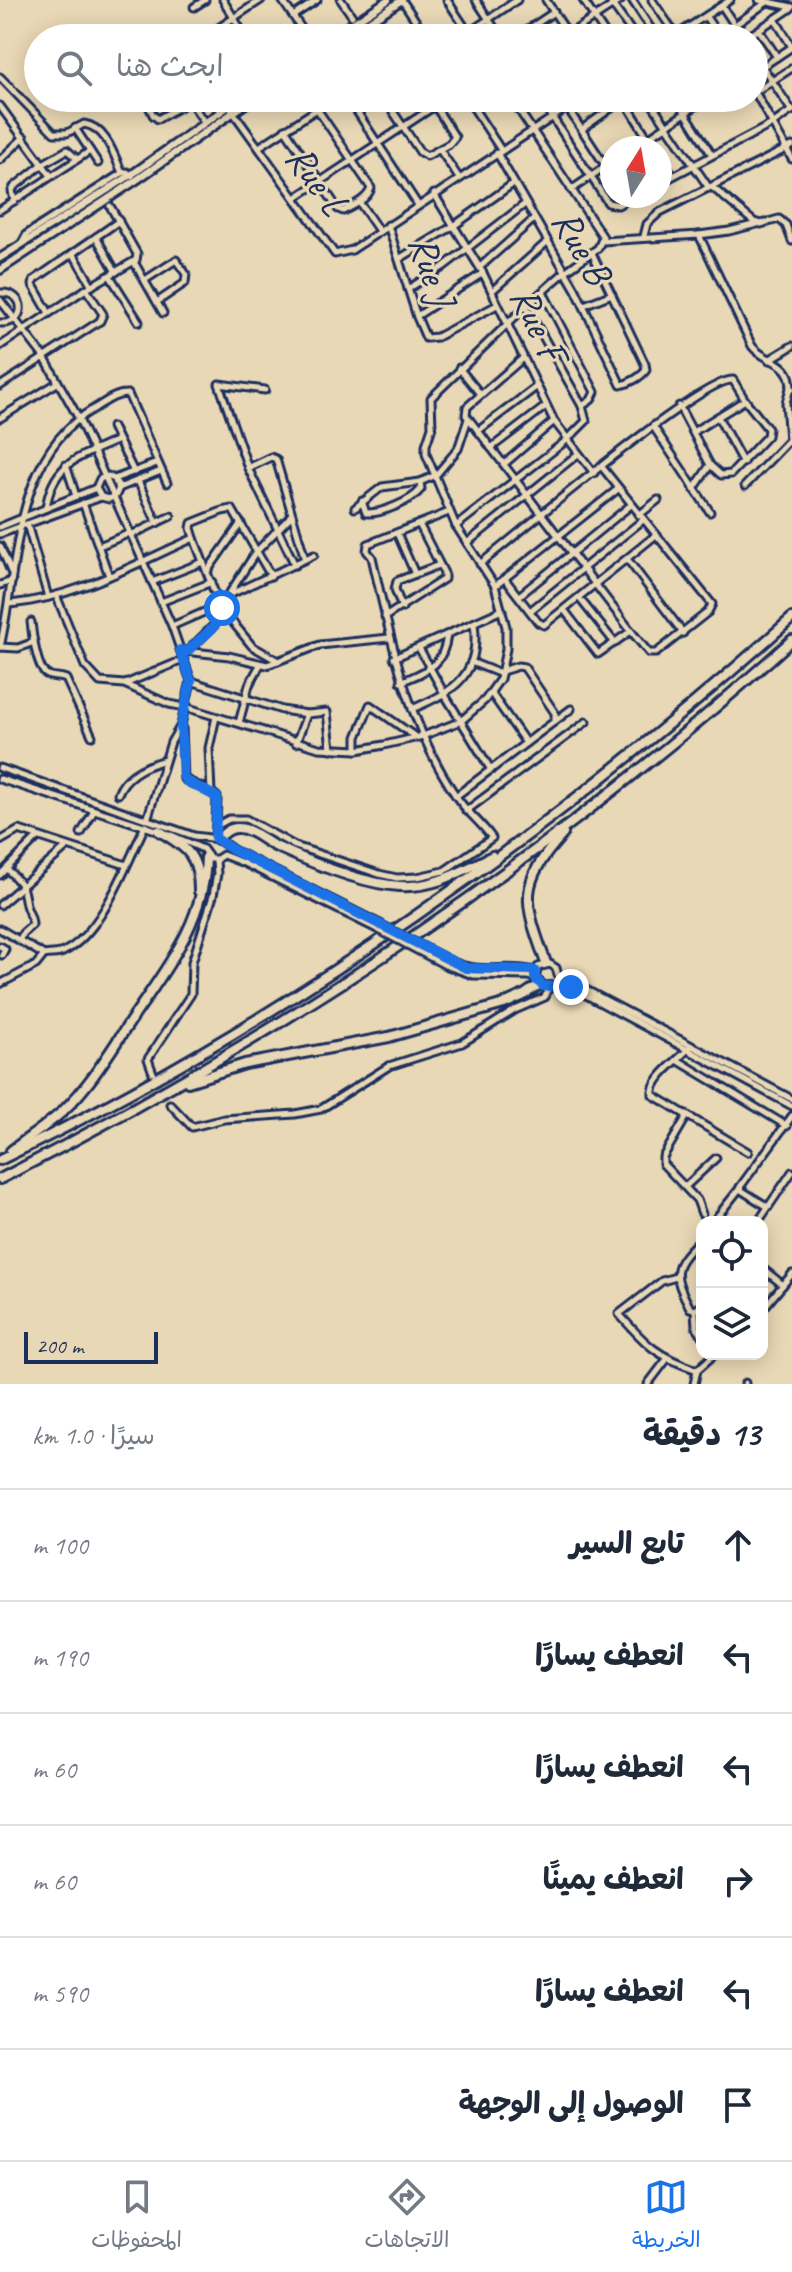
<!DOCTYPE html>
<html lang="ar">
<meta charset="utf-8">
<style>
:root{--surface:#fff;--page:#f6f6f7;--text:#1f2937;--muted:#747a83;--line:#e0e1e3;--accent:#1a73e8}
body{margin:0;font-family:Caveat,"Playpen Sans Arabic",sans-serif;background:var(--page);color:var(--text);direction:rtl}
.controls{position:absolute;right:24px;bottom:24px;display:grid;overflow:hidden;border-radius:16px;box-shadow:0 4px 20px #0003}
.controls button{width:72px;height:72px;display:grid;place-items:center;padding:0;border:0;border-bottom:2px solid var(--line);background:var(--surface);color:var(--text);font:40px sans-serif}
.compass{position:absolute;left:600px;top:136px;width:72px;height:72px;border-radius:50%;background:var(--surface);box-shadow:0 4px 20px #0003;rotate:11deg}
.scale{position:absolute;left:24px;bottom:20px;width:134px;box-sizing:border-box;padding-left:8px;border:4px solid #1b2f5e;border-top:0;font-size:22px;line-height:28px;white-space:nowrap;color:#1b2f5e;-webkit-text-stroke:6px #e9d8b5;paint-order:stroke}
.stop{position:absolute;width:24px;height:24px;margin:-18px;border:6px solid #1a73e8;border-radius:50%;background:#fff}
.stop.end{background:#1a73e8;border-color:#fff;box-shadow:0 2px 8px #0008}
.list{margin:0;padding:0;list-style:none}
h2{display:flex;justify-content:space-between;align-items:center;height:104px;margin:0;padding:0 32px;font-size:34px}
h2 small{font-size:26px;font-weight:400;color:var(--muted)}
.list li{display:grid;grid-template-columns:52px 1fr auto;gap:24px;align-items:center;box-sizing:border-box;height:112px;padding:0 32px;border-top:2px solid var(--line)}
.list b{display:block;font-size:30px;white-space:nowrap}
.list em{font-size:26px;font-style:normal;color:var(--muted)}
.icon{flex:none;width:44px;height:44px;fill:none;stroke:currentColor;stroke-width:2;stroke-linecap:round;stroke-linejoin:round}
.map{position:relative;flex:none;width:792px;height:1384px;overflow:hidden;direction:ltr}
.search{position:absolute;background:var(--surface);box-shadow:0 4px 20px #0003;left:24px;right:24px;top:24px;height:88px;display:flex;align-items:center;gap:20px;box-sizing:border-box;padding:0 28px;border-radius:44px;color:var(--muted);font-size:30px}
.sheet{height:776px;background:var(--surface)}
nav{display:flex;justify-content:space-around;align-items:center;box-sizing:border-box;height:112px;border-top:2px solid var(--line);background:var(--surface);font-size:22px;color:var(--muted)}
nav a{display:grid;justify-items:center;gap:4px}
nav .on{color:var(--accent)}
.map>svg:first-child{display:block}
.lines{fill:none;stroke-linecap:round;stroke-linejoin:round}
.minor-tunnel{stroke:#c0b6a4;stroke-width:5;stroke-dasharray:5 2.5;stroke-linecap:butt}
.minor-casing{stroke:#1b2f5e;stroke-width:11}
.major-casing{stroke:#1b2f5e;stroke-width:12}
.highway-casing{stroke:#1b2f5e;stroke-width:14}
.minor{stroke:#e9d8b5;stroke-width:5}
.major{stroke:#e9d8b5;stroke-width:6}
.highway{stroke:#e9d8b5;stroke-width:8}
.minor-bridge-casing{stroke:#1b2f5e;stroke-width:11;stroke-linecap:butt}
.minor-bridge{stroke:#e9d8b5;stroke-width:5}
.route{stroke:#1a73e8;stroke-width:10}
.labels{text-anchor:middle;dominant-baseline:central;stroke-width:6;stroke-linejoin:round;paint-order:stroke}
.street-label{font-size:40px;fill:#1b2f5e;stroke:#e9d8b5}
</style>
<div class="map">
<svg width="792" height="1384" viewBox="0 0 792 1384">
<rect width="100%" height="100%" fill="#e9d8b5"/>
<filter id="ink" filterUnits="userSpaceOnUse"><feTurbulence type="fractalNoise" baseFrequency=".0125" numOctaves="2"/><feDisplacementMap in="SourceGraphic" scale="16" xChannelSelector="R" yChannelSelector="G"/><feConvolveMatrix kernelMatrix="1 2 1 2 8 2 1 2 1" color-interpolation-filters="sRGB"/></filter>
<g filter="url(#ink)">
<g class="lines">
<path class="minor-tunnel" d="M155 1077 170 1104"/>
<g class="minor-casing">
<g id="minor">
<path d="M223 0 246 38"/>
<path d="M282 0 308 38"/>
<path d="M341 0 352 16"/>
<path d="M402 0 427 38"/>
<path d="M447 0 472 38"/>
<path d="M476 0 501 38"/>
<path d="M546 0 568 34"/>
<path d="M583 0 608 38"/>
<path d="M609 0 636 38"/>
<path d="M632 0 657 38"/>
<path d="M652 0 676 35"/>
<path d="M759 0 792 7"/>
<path d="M722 6 743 38"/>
<path d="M194 7 205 0"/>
<path d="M293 16 317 0"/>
<path d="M706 17 720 38"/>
<path d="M775 19 792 47"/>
<path d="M735 25 767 2"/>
<path d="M689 27 696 38"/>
<path d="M576 30 582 38"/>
<path d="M759 30 777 57"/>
<path d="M468 33 517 0"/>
<path d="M203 38 261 0"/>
<path d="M515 38 554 12"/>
<path d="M563 38 621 0"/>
<path d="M672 38 730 0"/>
<path d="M746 38 790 9"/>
<path d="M754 54 792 111"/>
<path d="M762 67 792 47"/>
<path d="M0 77 54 133H67L84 124C106 127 114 155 122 173"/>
<path d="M754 90 792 159"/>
<path d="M755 92 792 68"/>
<path d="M145 98 153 115 158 119 190 101"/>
<path d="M188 98 205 123"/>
<path d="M223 98 335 254 352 250 582 98"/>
<path d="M348 98 418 205"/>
<path d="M384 98 420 152 427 156 449 144 455 137 430 98"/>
<path d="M467 98 501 150"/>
<path d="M540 98 608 203 618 205 634 196"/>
<path d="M561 98 612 176"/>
<path d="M623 98 654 148"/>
<path d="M648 98 709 188"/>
<path d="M676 98 712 155"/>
<path d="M0 106 51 176"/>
<path d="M75 128 98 163"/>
<path d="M285 129 338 209 343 211C353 206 368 199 371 188L317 109"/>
<path d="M582 129 624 99"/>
<path d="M259 147 334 98"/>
<path d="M633 148 708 98"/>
<path d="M440 150 459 178"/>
<path d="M497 153 576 290 621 385C630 383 641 377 646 370L645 364 592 253"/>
<path d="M660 156 673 175"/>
<path d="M0 160 24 137"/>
<path d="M660 183 774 123 792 110"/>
<path d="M712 187 754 222 761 224 779 219 786 225"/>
<path d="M571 190 612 162"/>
<path d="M434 194 483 273 554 421 594 473"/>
<path d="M295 198 447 98"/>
<path d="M14 201 12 191 14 187 43 164 67 150 77 159"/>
<path d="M359 202 379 231"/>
<path d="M0 210 90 151"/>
<path d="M388 225 417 317 426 338 437 337 497 305"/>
<path d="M786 225 792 241"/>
<path d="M699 235 729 231 757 224"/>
<path d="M644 236 647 224 660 212 792 146"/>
<path d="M96 237 116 272"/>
<path d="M603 241 699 235 752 346C762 360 783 360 789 376 791 381 790 385 792 389"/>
<path d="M22 243 27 234 122 173 127 172 132 176"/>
<path d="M73 253 92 286"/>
<path d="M399 259 455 225 514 183"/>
<path d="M134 262 163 313"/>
<path d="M480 267 534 219"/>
<path d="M110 276 139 322"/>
<path d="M145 280 176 260 186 274 185 283 157 302"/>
<path d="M408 289 443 267 525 204"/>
<path d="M492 291 547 242"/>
<path d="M543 292 595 392 591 400 582 406"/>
<path d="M0 293C27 291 27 325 0 323"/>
<path d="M0 300 44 357 78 417 172 626 191 681 181 725 171 742 147 820"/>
<path d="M584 305 612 294"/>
<path d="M49 313 33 285 34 280 119 221"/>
<path d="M417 316 483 273"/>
<path d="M0 346 86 289 136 260 137 254 110 206"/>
<path d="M522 359 467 407 466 415 631 631 649 653H656L708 612 712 604 602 467"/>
<path d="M769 360 792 346"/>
<path d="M459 368 481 395"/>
<path d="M0 386 100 321 103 314 86 289"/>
<path d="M265 390 219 384 248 468 295 565"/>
<path d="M718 417 743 463"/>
<path d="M0 418 57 383"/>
<path d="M653 426 710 512"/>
<path d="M112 427 134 472"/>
<path d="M478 431 536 387"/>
<path d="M693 432 745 400"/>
<path d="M491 448 546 406"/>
<path d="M504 464 554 421"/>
<path d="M66 465 76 496"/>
<path d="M248 468 271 457 276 459 305 559"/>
<path d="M114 479 119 488 116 495 109 499 101 497 96 488 100 479 108 476 114 479 157 463"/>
<path d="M138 481 157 523"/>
<path d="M745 486 789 440 786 403 790 388"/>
<path d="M119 488 161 471"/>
<path d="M694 489 710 465"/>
<path d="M362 501 366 513C381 514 412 501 421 489L420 482"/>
<path d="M83 503 109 576"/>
<path d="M46 508C53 461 81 457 118 440"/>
<path d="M355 508 382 487 420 482 436 475 458 449 468 419"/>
<path d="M639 515 658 500"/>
<path d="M27 524 48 597"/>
<path d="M456 526 567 440 586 421 582 406 526 306"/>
<path d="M0 527 96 488"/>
<path d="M397 533 415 574"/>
<path d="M0 534 101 497"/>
<path d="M131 535 171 516"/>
<path d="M467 543 578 454"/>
<path d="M0 546 12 574"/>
<path d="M99 546 130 533"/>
<path d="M628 560 683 633"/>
<path d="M480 564C516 536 702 377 733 380L745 400 768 429 767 436 731 474 721 475 710 465 679 406"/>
<path d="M208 570 241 523"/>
<path d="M505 579 538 622 544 625 656 535"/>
<path d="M152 582 203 562"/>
<path d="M0 585 12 581"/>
<path d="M495 586 618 489"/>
<path d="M229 594 256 552 292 515"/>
<path d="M56 595 85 666 100 682 124 684 169 704 185 707 319 748 357 750 384 745 423 736 461 721 485 700 500 679 506 649V627L495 586 456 526 426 454V445L432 427 431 398 526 306 566 271 598 248 603 237 511 98"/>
<path d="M519 596 631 505"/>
<path d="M580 599 615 643"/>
<path d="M161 602 212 582"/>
<path d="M10 604C75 598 135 564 194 538"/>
<path d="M402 608 395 589 397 581 439 565"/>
<path d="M530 611 643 520"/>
<path d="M565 611 598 654 631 631"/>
<path d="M221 616 231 620 252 646 278 661"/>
<path d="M385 617 444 579V573L419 524"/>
<path d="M31 622C32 633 37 668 46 674 51 678 60 676 66 679L92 736"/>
<path d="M172 626 220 605 229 595 314 555"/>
<path d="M0 647C19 565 12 455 95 408 105 402 116 393 128 394L167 483"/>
<path d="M0 647 18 648 34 642"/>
<path d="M419 648 445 695 491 770"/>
<path d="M185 651 229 656 267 665 320 645 389 638"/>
<path d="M188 651 214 625 222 612 194 538 191 528 192 523 222 511 232 509 271 576"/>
<path d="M394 658 502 610"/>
<path d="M471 662 501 674"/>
<path d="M502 671 518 666 524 667 555 713V720"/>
<path d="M191 681 282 710 307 714 327 712 331 749"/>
<path d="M401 682C428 670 443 667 447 635"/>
<path d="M125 684 183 660"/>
<path d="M491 693 526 743"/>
<path d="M412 709C455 691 481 675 474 623"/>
<path d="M239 723 249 685 260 665"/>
<path d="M182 726 184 779 211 792 209 748 216 717"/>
<path d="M296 743 307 714"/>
<path d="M357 750V737L370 705 417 738"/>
<path d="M0 768 194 836 218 839 233 850 380 924"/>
<path d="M0 779 162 832"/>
<path d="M211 792 217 797 216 826"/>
<path d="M118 794C125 775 147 765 165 760"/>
<path d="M456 796 571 709"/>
<path d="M466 811 586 722"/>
<path d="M81 833 94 811"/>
<path d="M171 835 203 849 210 859H217L223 855 244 863 375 928"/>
<path d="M215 838 216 826 229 819H246L295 846 379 874 397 878 417 877 444 871 492 838C481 822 466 812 456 796 407 723 391 641 372 557L367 551 368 544 449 512"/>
<path d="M0 841 19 830 126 865"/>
<path d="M7 869C23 886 22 882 26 905 28 913 32 916 32 925L23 933 20 939"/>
<path d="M0 875 38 837"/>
<path d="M0 905 67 847"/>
<path d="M0 929 44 955"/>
<path d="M0 946 5 949 2 955"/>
<path d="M450 961C485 976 503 963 535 971"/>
<path d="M445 965 473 975 528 976 535 978 543 986 557 985 575 989 792 1106"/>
<path d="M535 978 538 967 550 964 556 968 558 975 792 1099"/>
<path d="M0 984 36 965 44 955C50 953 57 955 63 952 102 934 127 863 145 826"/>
<path d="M690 1047C679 1060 650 1079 653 1095L748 1152"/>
<path d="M679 1061 787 1126"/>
<path d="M153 1073 148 1059 191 994 192 962 213 896 217 874 216 860"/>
<path d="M170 1104 192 1127 224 1119 295 1114 321 1109 389 1066 462 1043 515 1010 545 997 549 986"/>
<path d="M687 1116 663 1157V1164L697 1200 702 1214"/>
<path d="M685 1187 716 1158"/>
<path d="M768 1207 741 1190 740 1187 792 1116"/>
<path d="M713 1222 740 1188"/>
<path d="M758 1222 792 1172"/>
<path d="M702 1238C671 1267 672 1273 690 1308L696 1310 702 1304"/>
<path d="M762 1268 783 1285"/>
<path d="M676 1277 662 1281 619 1314C647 1346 657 1356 697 1370"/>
<path d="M695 1310 696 1327 702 1335"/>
<path d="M762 1310 792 1274"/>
<path d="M648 1384 667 1359"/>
<path d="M694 1384 697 1370 715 1354"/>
<path d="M745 1384V1383"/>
</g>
</g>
<g class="major-casing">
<g id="major">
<path d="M330 38 388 0"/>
<path d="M344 38 402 0"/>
<path d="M0 258 131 175 240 98"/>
<path d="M0 270 135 181 254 98"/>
</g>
</g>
<g class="highway-casing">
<g id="highway">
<path d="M159 831C187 847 199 856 199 891"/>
<path d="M218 839C224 833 230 827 239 828 253 829 265 842 277 847 312 863 362 884 400 886 435 888 462 871 492 856"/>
<path d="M546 963C524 902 517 884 563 834"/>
<path d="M188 1082 245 1064 389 1037 504 1004 524 995 540 984"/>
<path d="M11 1151C29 1137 48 1125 64 1110 93 1082 112 1048 134 1016 168 966 205 920 206 856"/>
<path d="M0 1160C286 1022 556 829 792 618"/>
<path d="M0 1179C283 1036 557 853 792 640"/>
</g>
</g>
<use href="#minor" class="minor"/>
<use href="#major" class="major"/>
<use href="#highway" class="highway"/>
<g class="minor-bridge-casing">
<g id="minor-bridge">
<path d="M380 924 450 961"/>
<path d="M375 928 445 965"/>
</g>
</g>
<use href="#minor-bridge" class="minor-bridge"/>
</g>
</g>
<g class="lines" filter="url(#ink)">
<path class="route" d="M222 608C222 626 199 638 188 651L180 650 191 681 181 725 183 776 186 781 217 797 215 838 233 850 466 968 532 970 535 971V978L543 986 571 987"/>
</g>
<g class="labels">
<g class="street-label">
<text transform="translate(317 180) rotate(54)">Rue L</text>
<text transform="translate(582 247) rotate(60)">Rue B</text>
<text transform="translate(432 270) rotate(72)">Rue J</text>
<text transform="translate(538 324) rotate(65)">Rue F</text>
</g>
</g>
</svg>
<div class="controls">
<button><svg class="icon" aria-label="locate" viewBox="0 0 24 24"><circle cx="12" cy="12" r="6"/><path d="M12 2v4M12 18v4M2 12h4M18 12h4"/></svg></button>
<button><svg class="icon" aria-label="layers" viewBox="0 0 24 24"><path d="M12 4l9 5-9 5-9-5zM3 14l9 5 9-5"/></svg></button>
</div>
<svg class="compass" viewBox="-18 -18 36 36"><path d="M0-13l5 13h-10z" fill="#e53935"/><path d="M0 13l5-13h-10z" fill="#747a83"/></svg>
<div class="scale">200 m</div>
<div class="stop" style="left:222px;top:608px"></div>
<div class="stop end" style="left:571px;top:987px"></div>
<div class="search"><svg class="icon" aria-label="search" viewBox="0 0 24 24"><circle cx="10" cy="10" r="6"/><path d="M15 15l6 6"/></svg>ابحث هنا</div>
</div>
<section class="sheet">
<h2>13 دقيقة<small>سيرًا · 1.0 km</small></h2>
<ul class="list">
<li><svg class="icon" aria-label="ahead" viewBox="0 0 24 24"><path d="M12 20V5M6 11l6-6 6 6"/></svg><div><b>تابع السير</b></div><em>100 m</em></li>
<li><svg class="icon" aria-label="left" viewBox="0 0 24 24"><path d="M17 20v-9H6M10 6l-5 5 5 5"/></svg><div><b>انعطف يسارًا</b></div><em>190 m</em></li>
<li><svg class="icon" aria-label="left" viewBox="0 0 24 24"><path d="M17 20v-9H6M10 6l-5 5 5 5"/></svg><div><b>انعطف يسارًا</b></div><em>60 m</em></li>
<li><svg class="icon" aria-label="right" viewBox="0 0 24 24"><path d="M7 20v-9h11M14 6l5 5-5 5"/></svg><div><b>انعطف يمينًا</b></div><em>60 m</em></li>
<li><svg class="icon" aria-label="left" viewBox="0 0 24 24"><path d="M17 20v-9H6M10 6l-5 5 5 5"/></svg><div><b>انعطف يسارًا</b></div><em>590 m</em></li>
<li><svg class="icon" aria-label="arrive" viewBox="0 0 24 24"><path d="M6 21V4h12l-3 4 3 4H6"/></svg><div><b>الوصول إلى الوجهة</b></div></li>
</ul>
</section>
<nav>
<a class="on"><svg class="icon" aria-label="map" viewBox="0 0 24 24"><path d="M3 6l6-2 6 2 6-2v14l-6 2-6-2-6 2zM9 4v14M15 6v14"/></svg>الخريطة</a>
<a><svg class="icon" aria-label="directions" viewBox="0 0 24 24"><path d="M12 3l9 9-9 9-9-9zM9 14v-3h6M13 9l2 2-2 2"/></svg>الاتجاهات</a>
<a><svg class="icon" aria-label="saved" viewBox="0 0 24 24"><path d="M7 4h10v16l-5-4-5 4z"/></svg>المحفوظات</a>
</nav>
